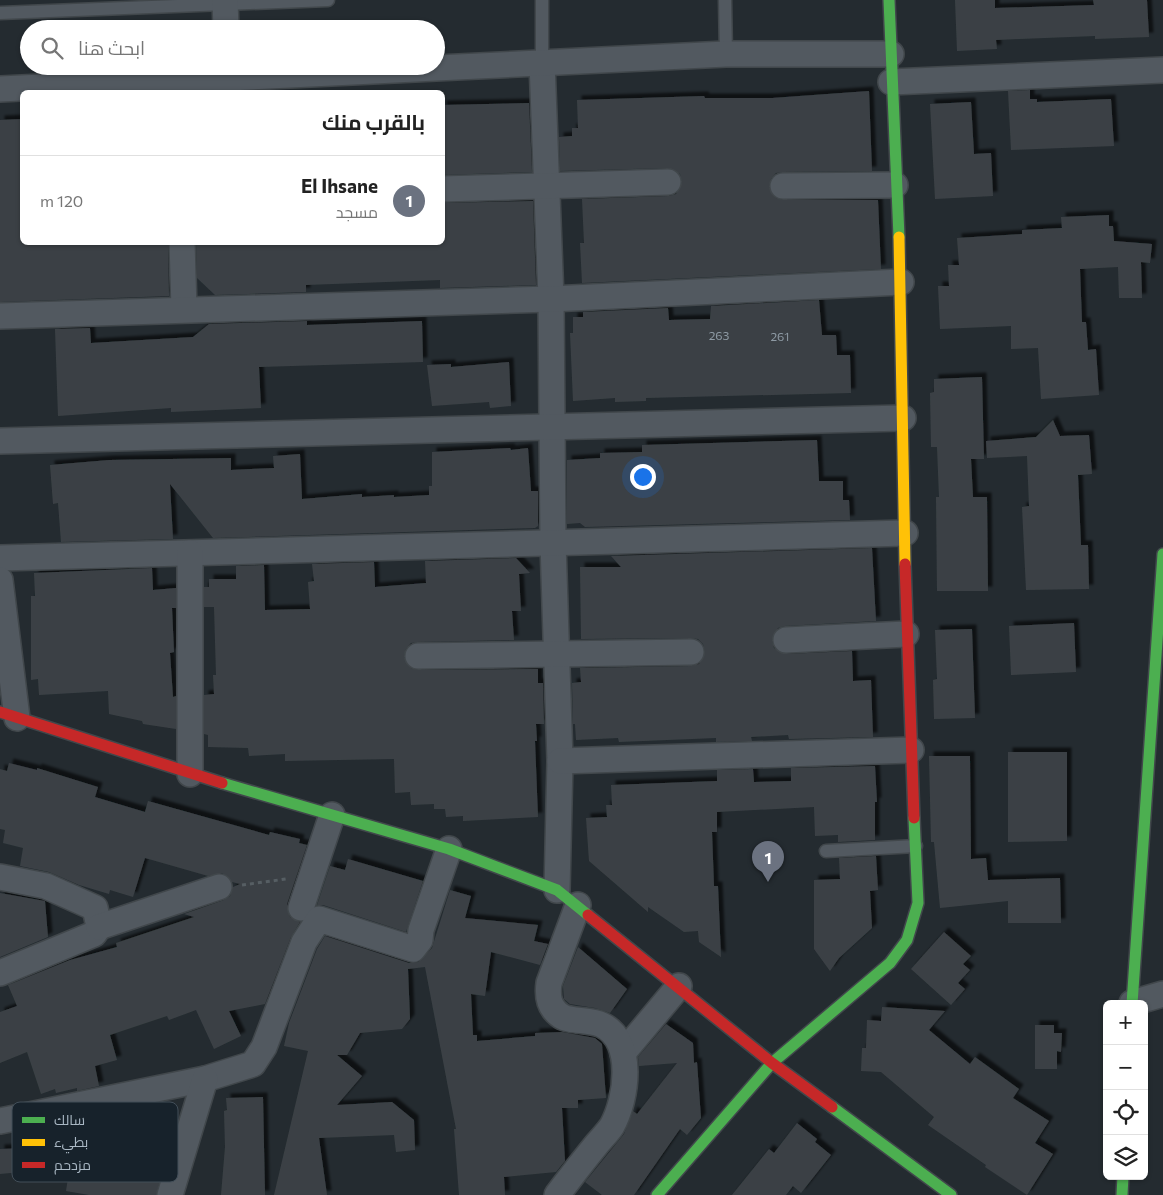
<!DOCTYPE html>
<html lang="ar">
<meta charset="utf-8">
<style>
:root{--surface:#fff;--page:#f2f2f2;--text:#222;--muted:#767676;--line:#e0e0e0;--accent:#111827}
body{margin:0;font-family:Commissioner,Cairo,sans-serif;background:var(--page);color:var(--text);direction:rtl}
.controls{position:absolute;right:15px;bottom:15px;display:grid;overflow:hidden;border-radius:8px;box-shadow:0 1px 4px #0004}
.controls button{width:45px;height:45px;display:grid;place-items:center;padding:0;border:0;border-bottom:1px solid var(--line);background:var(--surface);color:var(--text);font:25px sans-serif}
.you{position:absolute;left:642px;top:476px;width:18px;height:18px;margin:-12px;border:4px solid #fff;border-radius:50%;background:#1a73e8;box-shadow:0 0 0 8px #1a73e833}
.badge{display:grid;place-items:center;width:32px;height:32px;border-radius:50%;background:var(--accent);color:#fff;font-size:16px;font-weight:700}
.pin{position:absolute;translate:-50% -41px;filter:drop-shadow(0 1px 2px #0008)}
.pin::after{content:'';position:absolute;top:26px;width:18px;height:15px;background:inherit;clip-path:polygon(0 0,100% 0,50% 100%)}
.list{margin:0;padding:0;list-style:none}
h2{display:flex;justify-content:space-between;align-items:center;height:65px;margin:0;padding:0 20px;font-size:21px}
h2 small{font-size:16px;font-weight:400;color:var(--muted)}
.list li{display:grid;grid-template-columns:32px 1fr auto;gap:15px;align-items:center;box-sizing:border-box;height:90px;padding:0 20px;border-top:1px solid var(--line)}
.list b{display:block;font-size:19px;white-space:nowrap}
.list p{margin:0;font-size:16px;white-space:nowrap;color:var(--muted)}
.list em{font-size:16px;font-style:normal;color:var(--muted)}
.icon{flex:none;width:28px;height:28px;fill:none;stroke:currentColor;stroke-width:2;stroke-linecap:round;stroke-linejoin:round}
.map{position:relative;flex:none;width:1163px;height:1195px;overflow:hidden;direction:ltr}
.search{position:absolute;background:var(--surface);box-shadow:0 1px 4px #0004;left:20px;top:20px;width:425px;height:55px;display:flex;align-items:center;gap:12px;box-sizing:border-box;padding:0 18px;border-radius:28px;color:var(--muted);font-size:19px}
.panel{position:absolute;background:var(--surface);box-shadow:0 1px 4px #0004;left:20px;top:90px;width:425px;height:155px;border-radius:8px;direction:rtl}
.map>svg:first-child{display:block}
.building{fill:#3b4145;filter:url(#shadow)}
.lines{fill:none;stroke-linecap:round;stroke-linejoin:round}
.lane-casing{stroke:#41474b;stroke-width:15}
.street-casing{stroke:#41474b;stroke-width:28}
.fast-casing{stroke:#41474b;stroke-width:14}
.slow-casing{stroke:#41474b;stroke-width:14}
.jam-casing{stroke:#41474b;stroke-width:14}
.path{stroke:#565e63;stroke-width:3;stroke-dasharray:4 4;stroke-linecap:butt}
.lane{stroke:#525960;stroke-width:12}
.street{stroke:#525960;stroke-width:25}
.fast{stroke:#4caf50;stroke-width:11}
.slow{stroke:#ffc107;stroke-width:11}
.jam{stroke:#c62828;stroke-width:11}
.labels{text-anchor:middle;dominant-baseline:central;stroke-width:5;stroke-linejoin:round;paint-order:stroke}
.number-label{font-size:12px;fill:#8e9aa4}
.key{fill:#17222b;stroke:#434f59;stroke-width:1}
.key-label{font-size:14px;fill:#aab8c4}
</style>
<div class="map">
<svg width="1163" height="1195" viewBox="0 0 1163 1195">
<defs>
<filter id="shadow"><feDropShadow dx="4.5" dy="-4.5" stdDeviation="1" flood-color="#0009"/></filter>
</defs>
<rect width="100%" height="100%" fill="#242b30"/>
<g class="building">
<path d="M955 0H995V8L1094 5 1093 0H1147L1149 37 1095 39V36L996 40 997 49 957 51Z"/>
<path d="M1030 90V99H1037V102L1111 99 1114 146 1011 150 1008 91Z"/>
<path d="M869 91 872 171 783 172 776 173 771 179 769 187 776 198 783 200H878L881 269 582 283 580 243H584L582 199 669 196 676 194 682 182 680 174 668 168 560 171 559 137 572 136V128H578L577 100 704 96 705 98H772Z"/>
<path d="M971 102 974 154 991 153 993 196 935 199 930 104Z"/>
<path d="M529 103 532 172 442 175V105Z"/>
<path d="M22 119V242H168L169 296 0 302V120Z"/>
<path d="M533 201 536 285 440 288V280L306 285V292L215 295 197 278 196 242H442V203Z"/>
<path d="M1109 215V226H1113L1114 241 1152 244 1150 263 1141 262 1142 298H1119L1118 267 1080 269 1082 322H1086L1088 350 1096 349 1099 395 1041 399 1038 348 1011 349V326L940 329 938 286H949L948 265H959L957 238 1022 234V230L1062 228 1061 217Z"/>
<path d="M819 300 822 335H836L837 355H850L851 393 646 398V401L615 402V398L573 401 570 333H573V317H583V312L668 308 669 320 710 319 711 306Z"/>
<path d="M307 321V325L422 321 423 362 259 367 261 408 171 412V408L58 416 55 329 90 328 91 343 193 337 209 324Z"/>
<path d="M509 362 511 406 490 408 489 402 432 406 427 365 451 364V367Z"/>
<path d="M982 377 984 459H971L973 497H987L988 591H937L936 497H939L937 447H931L930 393 934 392V379Z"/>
<path d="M1053 420 1060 436 1089 435 1092 474 1078 475 1081 545H1088L1089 589 1026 590 1022 507 1029 506 1027 456 987 458 986 441 1036 437Z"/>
<path d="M817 440 819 481H843V500H849L850 520 585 527 580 523 567 524V460L600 458V453L642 452V445Z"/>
<path d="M510 448 511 450 528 448 531 491H538V526L535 528 213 538 170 484 173 539 61 542 58 503 53 504 50 465 109 460 231 458V470L274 468 273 456 300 454 302 499 362 494V497L394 495V497L429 495V486H432V452Z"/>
<path d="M872 548 876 621 785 626 778 628 772 640 774 648 786 654 852 651 853 681 871 680 873 737 789 739 788 735 751 737 752 741 716 742V738L619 742 618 738 576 740 575 724H573L572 683 581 682 580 668 691 666 699 664 705 652 703 644 698 639 691 638 581 639 580 567H621L611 556Z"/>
<path d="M516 558 530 573 519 574 521 611H512L514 640 418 642 411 643 406 649 404 657 411 668 418 670 538 669V683H543L544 724H536L537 741H535L538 817 463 821V816L446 817 445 809H434V804L411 805 410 792 395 793 394 759 285 761V754L249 756 248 748 208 747V735L204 734V695L214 694 213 675H216L214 607H204V587H209V579H236V566L264 565 265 610 310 609 308 582 314 581 312 564 374 562 375 587 426 583 425 561Z"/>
<path d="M152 568 153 590 176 588V608H172L174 652 170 653 173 697 176 696V729L143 724 142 721 109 714 108 691 39 695 38 679 31 680V596H35L34 573Z"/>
<path d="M1074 623 1076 672 1011 675 1009 626Z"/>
<path d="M972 629 975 718 934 719 933 680 937 679 935 630Z"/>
<path d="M1008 752H1067V841L1008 842Z"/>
<path d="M929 756H970L971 859 986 858 988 880 1060 878 1061 923H1008V901L940 908 934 842H931Z"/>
<path d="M9 763 37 770V768L98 787 95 797 145 812 148 801 269 835 270 832 300 839 299 843 307 845 287 904 290 917 300 922 291 937 265 1004 229 1011 241 1036 214 1049 196 1010 169 1020 167 1016 110 1035 117 1060 95 1066 99 1086 77 1091V1088L56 1093 55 1089 41 1094 27 1052 0 1063V1012L17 1006 8 985 70 960 117 947 116 943 194 917 184 914 224 900 230 896 233 887 240 884 232 882 222 873 208 876 145 858 133 897 110 890 109 894 79 885 49 872 20 866 23 848 3 843 5 830 0 829V769L7 771Z"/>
<path d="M875 766 877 802H875V840L838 842V835L815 836 814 807 717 812V832H712L714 886H718L721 957 699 942 698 931 684 932 648 907V912L589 861 586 818 607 817 606 805H612L611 785 717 781V770L753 769 754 782 791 781V768Z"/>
<path d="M876 856 878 890 870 891 872 928 839 958 830 971 814 949V880L840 879 839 858Z"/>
<path d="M348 859 423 881 406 932 323 905H317L330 866 345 870Z"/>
<path d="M450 890 471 896 465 918 538 925 534 941 548 944 540 965 491 952 485 996 471 994 473 1035H477V1041L535 1036V1033L562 1032 595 1038 602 1044 606 1098 578 1100V1108H562L565 1161 556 1172 504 1177 505 1195H459L454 1129H456L425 967 408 969 410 1019 402 1029 360 1033 347 1055H337L362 1076 337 1105 392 1102 414 1120 415 1150 396 1152 394 1135 319 1138 327 1195H274L308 1051 284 1046 289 1023 317 949 325 936 409 963 418 962 432 948Z"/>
<path d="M0 893 45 901 48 937 0 957Z"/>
<path d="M944 932 971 956 963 964 970 970 958 983 965 989 951 1005 911 969Z"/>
<path d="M578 947 627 989 610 1013 595 1008 570 1004 564 999 563 986Z"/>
<path d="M882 1007 945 1011 929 1030 970 1064 975 1057 1019 1089 1013 1098 1049 1121 1035 1143 1053 1154 1027 1195 985 1167 986 1165 928 1125 934 1117 881 1072 861 1071 862 1048H866L867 1020 881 1021Z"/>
<path d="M666 1024 693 1043 694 1063 697 1062 701 1118 687 1135 680 1129 634 1195H602L585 1182 624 1134 633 1111 637 1114 677 1063 639 1066 638 1057Z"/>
<path d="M1035 1025H1054V1033H1062L1061 1052 1057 1051V1069H1035Z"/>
<path d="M263 1097 265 1195H221L225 1147 224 1111 227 1110 226 1098Z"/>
<path d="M105 1114 147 1125V1123L175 1128 156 1195H89L66 1191 68 1178 59 1176 71 1121Z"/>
<path d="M797 1123 817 1139 815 1142 831 1155 801 1193 793 1186 786 1195H732L769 1149 774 1153Z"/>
<path d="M30 1148 31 1171 0 1174V1149Z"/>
</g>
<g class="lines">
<g class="lane-casing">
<g id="lane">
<path d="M542 0V63"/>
<path d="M725 0 726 54"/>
<path d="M0 13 328 0"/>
<path d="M826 851 916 846"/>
</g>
</g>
<g class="street-casing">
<g id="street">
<path d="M225 0 226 29"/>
<path d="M542 63 551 299 553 543 560 761 557 890"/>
<path d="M891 82 1163 70"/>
<path d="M0 89 726 54H891"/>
<path d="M783 186 895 185"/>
<path d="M442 189 668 182"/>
<path d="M182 242 184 309"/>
<path d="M0 316 551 299 901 282"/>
<path d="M0 441 903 418"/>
<path d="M0 558 905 533"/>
<path d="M0 580 17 718"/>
<path d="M786 640 906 634"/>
<path d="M418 656 691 652"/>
<path d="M560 761 911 750"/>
<path d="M190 774V553"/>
<path d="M0 877 46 886 95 908 99 927 94 934 0 973"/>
<path d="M301 908 332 815"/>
<path d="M99 927 219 887"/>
<path d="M1132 1003 1163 994"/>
<path d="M623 1053 679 986"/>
<path d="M0 1121 205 1079 253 1064 264 1047 304 942 319 919 413 949 420 940 421 930 449 849"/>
<path d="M170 1195 205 1079"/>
<path d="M557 1195C570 1178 583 1161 597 1144 602 1138 608 1132 612 1126 627 1099 635 1041 602 1025 590 1019 570 1022 561 1016 549 1008 547 997 549 983L578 905"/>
</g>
</g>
<g class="fast-casing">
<g id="fast">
<path d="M889 0 899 237"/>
<path d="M222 783 449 849 557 890 588 915"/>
<path d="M1132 1004 1163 554"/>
<path d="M832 1107 951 1195"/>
<path d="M657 1195 772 1063 890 963 907 940 918 903 914 818"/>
<path d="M1122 1195 1123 1176"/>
</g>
</g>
<g class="slow-casing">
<path id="slow" d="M899 237 905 564"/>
</g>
<g class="jam-casing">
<g id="jam">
<path d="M905 564 914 818"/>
<path d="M0 712 222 783"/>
<path d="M588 915 772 1063 832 1107"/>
</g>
</g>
<path class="path" d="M242 885 286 879"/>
<use href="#lane" class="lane"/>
<use href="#street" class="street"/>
<use href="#fast" class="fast"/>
<use href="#slow" class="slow"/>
<use href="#jam" class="jam"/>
</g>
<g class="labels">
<g class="number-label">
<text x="719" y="335">263</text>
<text x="780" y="336">261</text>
</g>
</g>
<rect x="12" y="1102" width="166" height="80" rx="8" class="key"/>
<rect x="22" y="1117" width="23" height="6" fill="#4caf50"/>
<rect x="22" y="1139" width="23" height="7" fill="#ffc107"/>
<rect x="22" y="1162" width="23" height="6" fill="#c62828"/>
<g class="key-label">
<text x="54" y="1125">سالك</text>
<text x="54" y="1147">بطيء</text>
<text x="54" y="1170">مزدحم</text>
</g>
</svg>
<div class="controls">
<button>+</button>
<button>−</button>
<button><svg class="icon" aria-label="locate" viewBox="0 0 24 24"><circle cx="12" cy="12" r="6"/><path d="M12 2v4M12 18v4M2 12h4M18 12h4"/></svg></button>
<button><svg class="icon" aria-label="layers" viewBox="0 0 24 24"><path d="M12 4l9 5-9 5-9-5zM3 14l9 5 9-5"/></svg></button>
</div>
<div class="you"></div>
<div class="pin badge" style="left:768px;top:882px;background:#6b7280">1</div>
<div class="search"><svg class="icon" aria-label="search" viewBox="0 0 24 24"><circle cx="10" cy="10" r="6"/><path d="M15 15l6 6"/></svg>ابحث هنا</div>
<section class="panel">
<h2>بالقرب منك<small></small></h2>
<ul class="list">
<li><span class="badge" style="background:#6b7280">1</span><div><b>El Ihsane</b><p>مسجد</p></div><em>120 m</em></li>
</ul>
</section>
</div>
